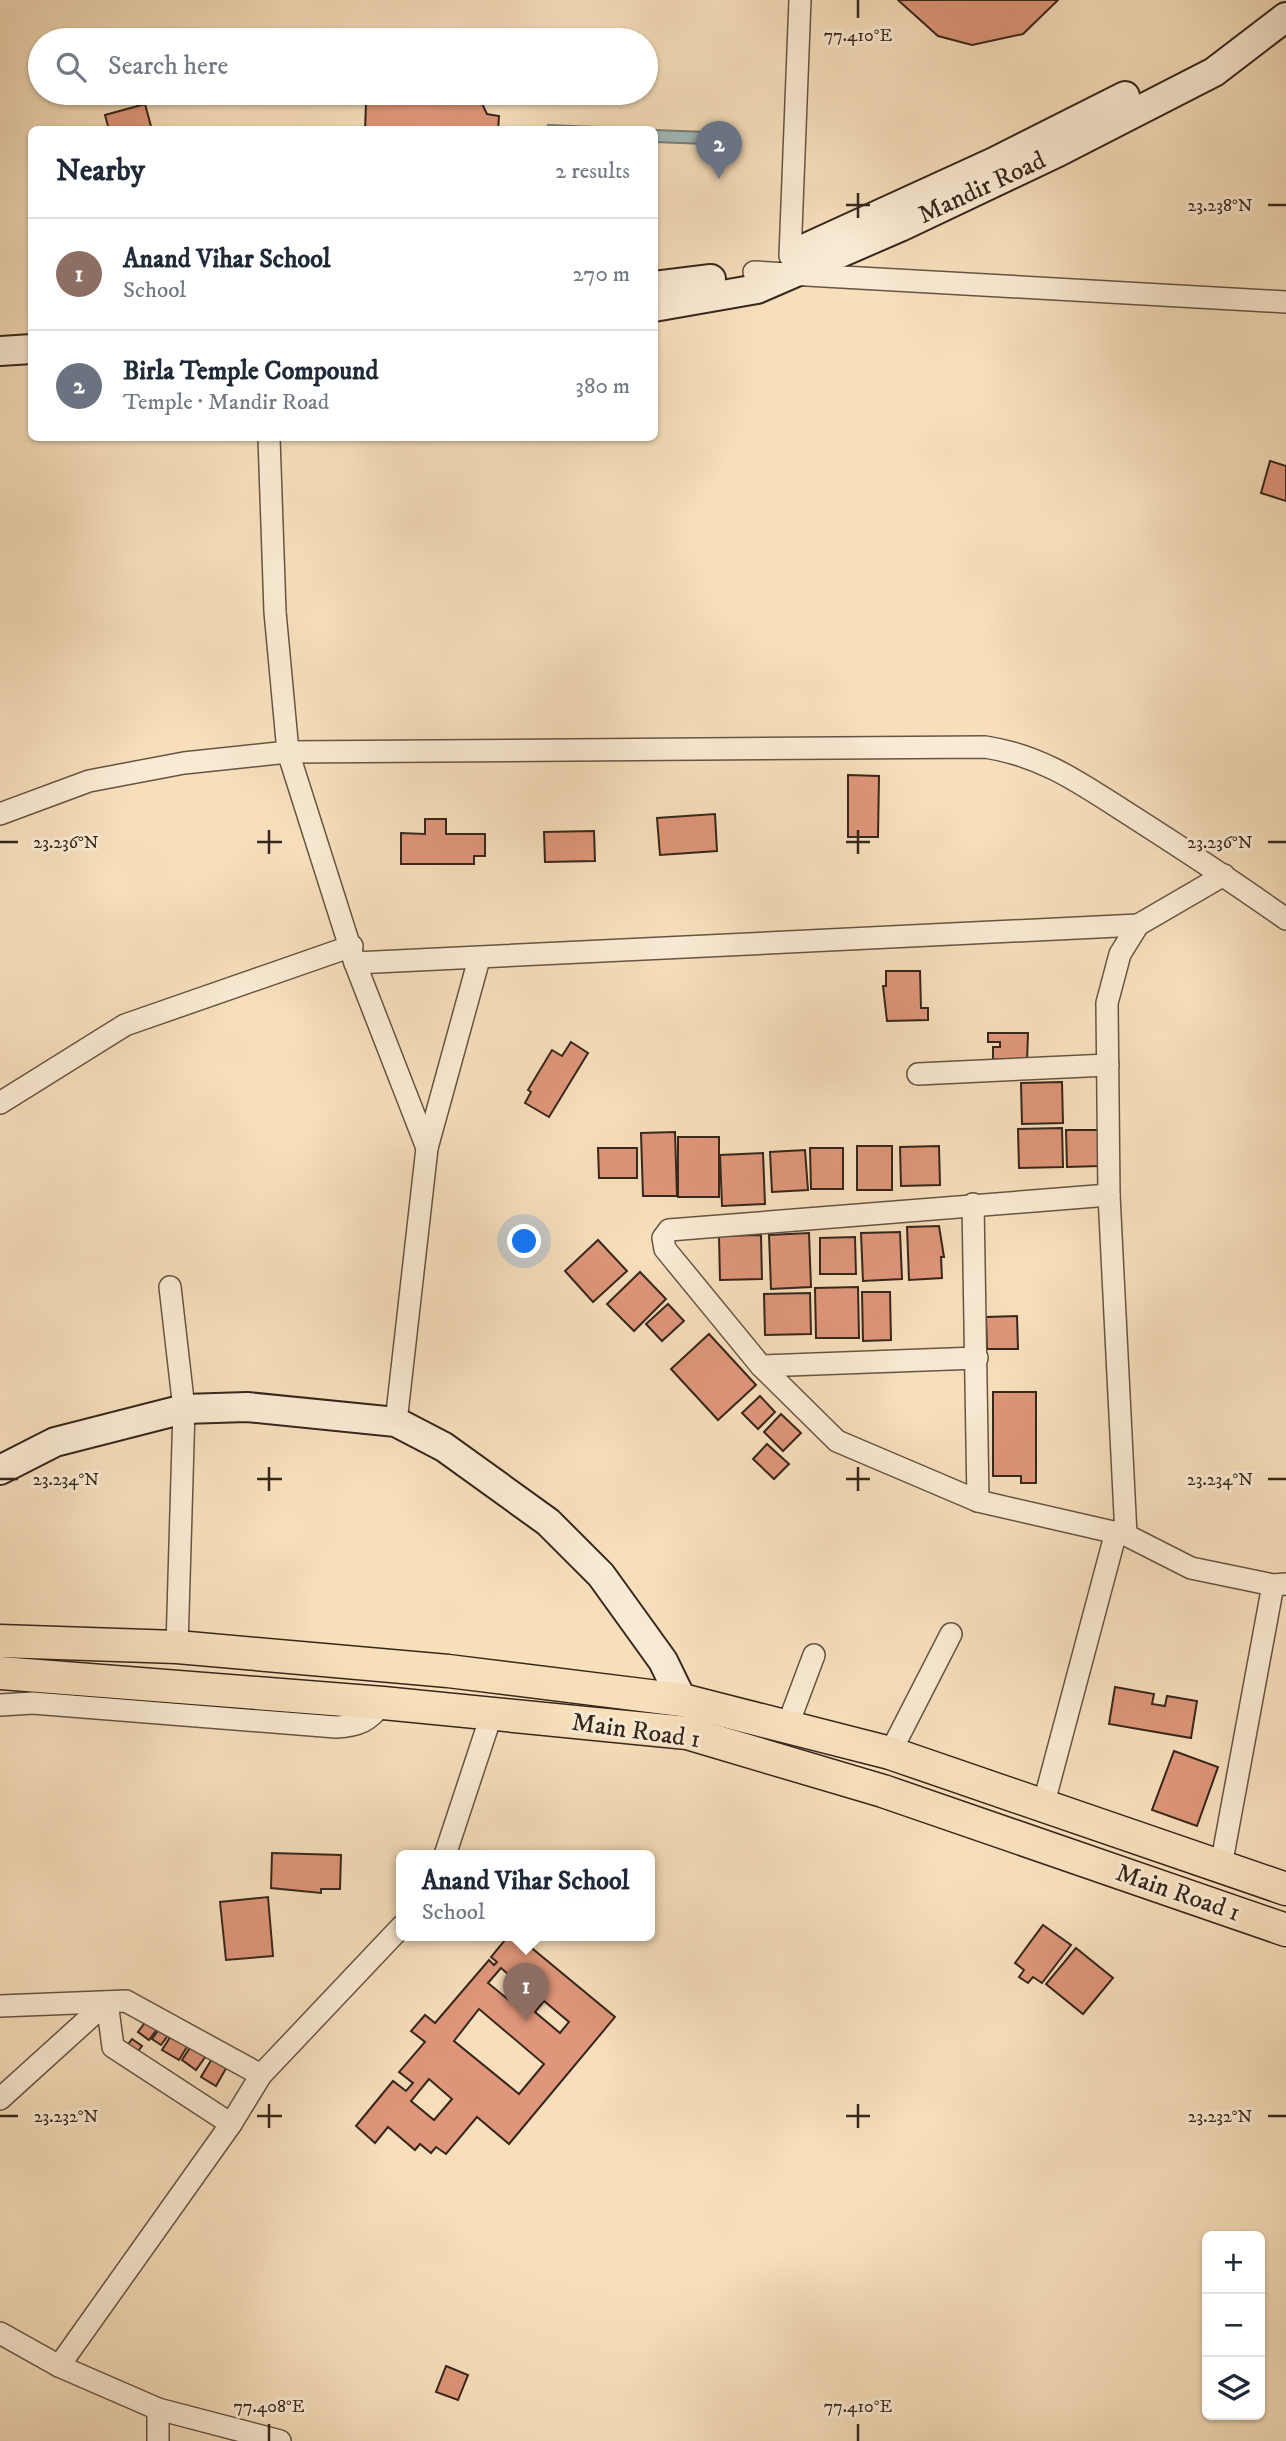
<!DOCTYPE html>
<meta charset="utf-8">
<style>
:root{--surface:#fff;--page:#f6f6f7;--text:#1f2937;--muted:#747a83;--line:#e0e1e3;--accent:#0b8043}
body{margin:0;font-family:"IM FELL DW Pica",serif;background:var(--page);color:var(--text)}
.controls{position:absolute;right:21px;bottom:21px;display:grid;overflow:hidden;border-radius:10px;box-shadow:0 2px 5px #0004}
.controls button{width:63px;height:63px;display:grid;place-items:center;padding:0;border:0;border-bottom:2px solid var(--line);background:var(--surface);color:var(--text);font:35px sans-serif}
.you{position:absolute;left:525px;top:1242px;width:24px;height:24px;margin:-18px;border:5px solid #fff;border-radius:50%;background:#1a73e8;box-shadow:0 0 0 10px #1a73e833}
.badge{display:grid;place-items:center;width:46px;height:46px;border-radius:50%;background:var(--accent);color:#fff;font-size:23px;font-weight:700}
.pin{position:absolute;translate:-50% -58px;filter:drop-shadow(0 2px 4px #0008)}
.pin::after{content:'';position:absolute;top:37px;width:24px;height:21px;background:inherit;clip-path:polygon(0 0,100% 0,50% 100%)}
.popup{position:absolute;left:396px;top:1850px;width:259px;height:91px;box-sizing:border-box;display:grid;place-content:center;border-radius:10px;background:var(--surface);filter:drop-shadow(0 2px 5px #0005);font-size:23px;white-space:nowrap;color:var(--muted)}
.popup b{font-size:26px;color:var(--text)}
.popup::after{content:'';position:absolute;left:50%;top:100%;margin-left:-14px;border:14px solid transparent;border-top-color:var(--surface)}
.list{margin:0;padding:0;list-style:none}
h2{display:flex;justify-content:space-between;align-items:center;height:91px;margin:0;padding:0 28px;font-size:30px}
h2 small{font-size:23px;font-weight:400;color:var(--muted)}
.list li{display:grid;grid-template-columns:46px 1fr auto;gap:21px;align-items:center;box-sizing:border-box;height:112px;padding:0 28px;border-top:2px solid var(--line)}
.list b{display:block;font-size:26px;white-space:nowrap}
.list p{margin:0;font-size:23px;white-space:nowrap;color:var(--muted)}
.list em{font-size:23px;font-style:normal;color:var(--muted)}
.icon{flex:none;width:38px;height:38px;fill:none;stroke:currentColor;stroke-width:2;stroke-linecap:round;stroke-linejoin:round}
.map{position:relative;flex:none;width:1286px;height:2441px;overflow:hidden}
.search{position:absolute;background:var(--surface);box-shadow:0 2px 5px #0004;left:28px;top:28px;width:630px;height:77px;display:flex;align-items:center;gap:18px;box-sizing:border-box;padding:0 24px;border-radius:38px;color:var(--muted);font-size:26px}
.panel{position:absolute;background:var(--surface);box-shadow:0 2px 5px #0004;left:28px;top:126px;width:630px;height:315px;border-radius:10px}
.map>svg:first-child{display:block}
.water{fill:#a1babb;stroke:#767f7b;stroke-width:2}
.building{fill:#df967a;stroke:#36261c;stroke-width:2;fill-rule:evenodd}
.lines{fill:none;stroke-linecap:round;stroke-linejoin:round}
.street-casing{stroke:#665444;stroke-width:24}
.secondary-casing{stroke:#36261c;stroke-width:32}
.primary-casing{stroke:#36261c;stroke-width:35}
.street{stroke:#faead3;stroke-width:21}
.secondary{stroke:#faead3;stroke-width:28}
.primary{stroke:#f7dfbc;stroke-width:32}
.ticks{fill:none;stroke:#36261c;stroke-width:2.5}
.labels{text-anchor:middle;dominant-baseline:central;stroke-width:6;stroke-linejoin:round;paint-order:stroke}
.street-label{font-size:26px;fill:#36261c;stroke:#faead3}
.ticks-label{font-size:18px;text-anchor:middle;fill:#36261c;stroke:#faead3;stroke-width:6;stroke-linejoin:round;paint-order:stroke}
</style>
<div class="map">
<svg width="1286" height="2441" viewBox="0 0 1286 2441">
<rect width="100%" height="100%" fill="#f7dfbc"/>
<filter id="stains"><feTurbulence type="fractalNoise" baseFrequency=".00286" numOctaves="4"/><feColorMatrix values="0 0 0 0 .2 0 0 0 0 .09 0 0 0 0 .02 0 0 0 .5 -.17"/></filter>
<radialGradient id="worn" r=".72"><stop offset=".6" stop-color="#630" stop-opacity="0"/><stop offset="1" stop-color="#630" stop-opacity=".3"/></radialGradient>
<g class="water">
<path d="M548 125 646 129H548Z"/>
<path d="M655 130 732 133V145L655 142Z"/>
</g>
<g class="building">
<path d="M898 0H1058L1023 34 972 45 938 36Z"/>
<path d="M391 93H477L487 114 499 116 498 130H365L366 104 375 103Z"/>
<path d="M517 93H536L528 98V102H520Z"/>
<path d="M145 104 152 130H109L105 115Z"/>
<path d="M1270 461 1286 466V501L1261 493Z"/>
<path d="M848 775 879 776 878 837H848Z"/>
<path d="M715 814 717 851 660 855 657 818Z"/>
<path d="M425 819H446V834H485V856H474V864H401V833L425 834Z"/>
<path d="M594 831 595 861 545 862 544 832Z"/>
<path d="M886 971H920L921 1008H928V1020L887 1021 883 986H886Z"/>
<path d="M988 1033H1028L1027 1062 993 1059V1047H1000V1042H988Z"/>
<path d="M571 1042 588 1053 549 1117 525 1103 531 1092 528 1090 552 1050 562 1056Z"/>
<path d="M1062 1082 1063 1123 1022 1124 1021 1083Z"/>
<path d="M1062 1128 1063 1167 1019 1168 1018 1129Z"/>
<path d="M1066 1130H1100V1166L1067 1167Z"/>
<path d="M675 1132 677 1196H643L641 1133Z"/>
<rect x="678" y="1137" width="41" height="60"/>
<rect x="857" y="1146" width="35" height="44"/>
<path d="M939 1146 940 1185 901 1186 900 1147Z"/>
<path d="M598 1148H637V1178H599Z"/>
<path d="M810 1148H843V1189H811Z"/>
<path d="M805 1150 808 1190 772 1192 770 1152Z"/>
<path d="M763 1153 765 1204 722 1206 720 1155Z"/>
<path d="M939 1226 944 1257H941L942 1278 909 1280 907 1227Z"/>
<path d="M900 1232 902 1279 863 1281 861 1233Z"/>
<path d="M809 1233 811 1287 771 1289 769 1235Z"/>
<path d="M761 1235 762 1279 720 1280 719 1236Z"/>
<path d="M855 1237 856 1274H820V1238Z"/>
<path d="M598 1240 627 1271 593 1302 565 1271Z"/>
<path d="M640 1272 666 1299 634 1331 607 1304Z"/>
<path d="M858 1287 859 1338H816L815 1288Z"/>
<path d="M862 1292H890L891 1340 863 1341Z"/>
<path d="M810 1293 811 1334 765 1335 764 1294Z"/>
<path d="M668 1304 684 1321 662 1341 646 1324Z"/>
<path d="M1017 1316 1018 1349H987L986 1317Z"/>
<path d="M709 1334 756 1385 718 1420 671 1369Z"/>
<path d="M993 1392H1036V1483H1021V1476H993Z"/>
<path d="M760 1396 775 1412 758 1429 742 1413Z"/>
<path d="M781 1414 801 1433 783 1451 764 1432Z"/>
<path d="M767 1444 789 1464 774 1479 753 1459Z"/>
<path d="M1115 1687 1154 1694 1152 1704 1165 1706 1167 1696 1197 1701 1191 1738 1109 1724Z"/>
<path d="M1174 1751 1218 1767 1197 1826 1152 1810Z"/>
<path d="M272 1853 341 1855 340 1889H321V1893L271 1888Z"/>
<path d="M268 1897 273 1956 226 1960 220 1902Z"/>
<path d="M1043 1925 1071 1945 1042 1983 1033 1977 1028 1983 1019 1977 1024 1970 1015 1963Z"/>
<path d="M509 1935H516L615 2017 509 2144 477 2117 446 2154 436 2147 431 2153 420 2144 415 2150 388 2127 375 2143 356 2126 393 2081 406 2091 413 2083 399 2072 425 2042 411 2031 425 2015 435 2023 489 1960 494 1965 497 1962 491 1957ZM501 1968 522 1986 510 2001 488 1983ZM544 2001 569 2022 560 2033 535 2012ZM479 2009 544 2064 519 2094 454 2041ZM429 2079 452 2099 434 2120 411 2101Z"/>
<path d="M1076 1948 1113 1978 1083 2014 1046 1984Z"/>
<path d="M149 2017 160 2025 149 2040 138 2032Z"/>
<path d="M163 2024 172 2030 161 2045 152 2039Z"/>
<path d="M174 2031 190 2042 179 2060 162 2050Z"/>
<path d="M132 2039 142 2046 132 2059 122 2052Z"/>
<path d="M193 2043 208 2053 196 2070 182 2060Z"/>
<path d="M213 2057 228 2065 216 2086 201 2077Z"/>
<path d="M446 2366 468 2375 458 2400 436 2392Z"/>
</g>
<g class="lines">
<g class="street-casing">
<g id="street">
<path d="M790 256 800 0"/>
<path d="M754 272 1286 302"/>
<path d="M269 438 275 612 288 752 355 963 427 1148"/>
<path d="M0 814 89 781 184 763 288 752 985 747C1046 756 1087 788 1138 820 1188 852 1238 885 1286 919"/>
<path d="M355 963 1138 925"/>
<path d="M918 1074 1108 1065"/>
<path d="M0 1103 125 1025 352 946"/>
<path d="M1109 1195 669 1230 663 1238 665 1249 761 1366 837 1441 978 1501 1126 1535 1191 1568 1273 1585 1286 1584"/>
<path d="M973 1204 978 1501"/>
<path d="M170 1287 184 1409 177 1647"/>
<path d="M761 1366 977 1358"/>
<path d="M396 1422 427 1148 479 959"/>
<path d="M1126 1535 1109 1195 1107 1003 1120 954 1138 925 1224 875"/>
<path d="M0 1705 33 1703 336 1727C359 1726 369 1721 383 1703"/>
<path d="M787 1727 814 1655"/>
<path d="M890 1753 951 1634"/>
<path d="M1043 1806 1116 1532"/>
<path d="M445 1855 492 1713"/>
<path d="M1221 1866 1273 1585"/>
<path d="M0 2006 126 2001 261 2075"/>
<path d="M0 2099 107 2002 113 2047 231 2124"/>
<path d="M0 2333 59 2366 158 2409 280 2441"/>
<path d="M59 2366 231 2124 261 2075 402 1926"/>
<path d="M158 2441V2409"/>
</g>
</g>
<g class="secondary-casing">
<g id="secondary">
<path d="M808 247 994 162 1125 96"/>
<path d="M654 286 711 279"/>
<path d="M654 307 757 289 900 227 1058 152 1214 72 1286 17"/>
<path d="M0 351 32 349"/>
<path d="M0 1470 55 1442 184 1409 247 1407 396 1422 444 1447 548 1522 601 1575 663 1661 682 1700"/>
</g>
</g>
<g class="primary-casing">
<g id="primary">
<path d="M0 1641 177 1647 448 1671 682 1700 890 1753 1286 1889"/>
<path d="M0 1673 383 1703 687 1733 883 1791 1286 1930"/>
</g>
</g>
<use href="#street" class="street"/>
<use href="#secondary" class="secondary"/>
<use href="#primary" class="primary"/>
</g>
<path class="ticks" d="M858 0V18M858 193V218M846 205H870M1268 205H1286M269 830V854M858 830V854M0 842H18M257 842H282M846 842H870M1268 842H1286M269 1467V1491M858 1467V1491M0 1479H18M257 1479H282M846 1479H870M1268 1479H1286M269 2104V2128M858 2104V2128M0 2116H18M257 2116H282M846 2116H870M1268 2116H1286M269 2424V2441M858 2424V2441"/>
<g class="labels">
<g class="street-label">
<text transform="translate(982 188) rotate(-25)">Mandir Road</text>
<text transform="translate(636 1731) rotate(8)">Main Road 1</text>
<text transform="translate(1178 1893) rotate(19)">Main Road 1</text>
</g>
</g>
<g class="ticks-label">
<text x="858" y="41">77.410°E</text>
<text x="1220" y="211">23.238°N</text>
<text x="66" y="848">23.236°N</text>
<text x="1220" y="848">23.236°N</text>
<text x="66" y="1485">23.234°N</text>
<text x="1220" y="1485">23.234°N</text>
<text x="66" y="2122">23.232°N</text>
<text x="1220" y="2122">23.232°N</text>
<text x="269" y="2412">77.408°E</text>
<text x="858" y="2412">77.410°E</text>
</g>
<rect width="100%" height="100%" filter="url(#stains)"/>
<rect width="100%" height="100%" fill="url(#worn)"/>
</svg>
<div class="controls">
<button>+</button>
<button>−</button>
<button><svg class="icon" aria-label="layers" viewBox="0 0 24 24"><path d="M12 4l9 5-9 5-9-5zM3 14l9 5 9-5"/></svg></button>
</div>
<div class="you"></div>
<div class="pin badge" style="left:526px;top:2021px;background:#8d6e63">1</div>
<div class="popup"><b>Anand Vihar School</b>School</div>
<div class="pin badge" style="left:719px;top:179px;background:#6b7280">2</div>
<div class="search"><svg class="icon" aria-label="search" viewBox="0 0 24 24"><circle cx="10" cy="10" r="6"/><path d="M15 15l6 6"/></svg>Search here</div>
<section class="panel">
<h2>Nearby<small>2 results</small></h2>
<ul class="list">
<li><span class="badge" style="background:#8d6e63">1</span><div><b>Anand Vihar School</b><p>School</p></div><em>270 m</em></li>
<li><span class="badge" style="background:#6b7280">2</span><div><b>Birla Temple Compound</b><p>Temple · Mandir Road</p></div><em>380 m</em></li>
</ul>
</section>
</div>
